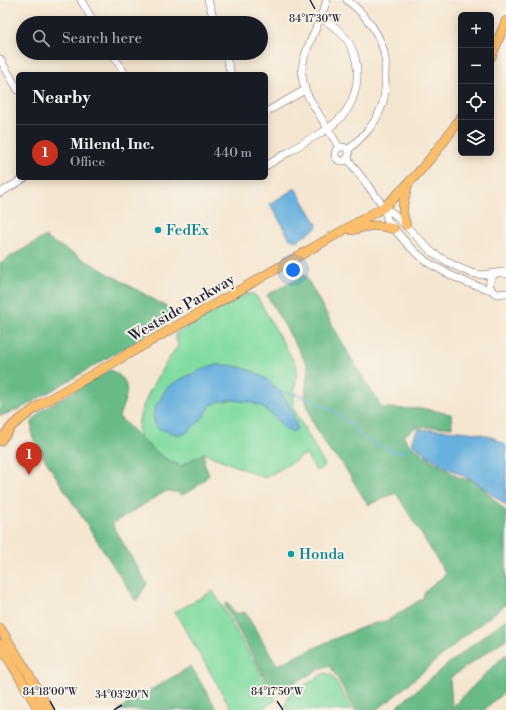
<!DOCTYPE html>
<meta charset="utf-8">
<style>
:root{--surface:#171b24;--page:#20242c;--text:#f1f3f6;--muted:#9ea1a6;--line:#363941;--accent:#c8321e}
body{margin:0;font-family:"Libre Bodoni",serif;background:var(--page);color:var(--text)}
.controls{position:absolute;right:12px;top:12px;display:grid;overflow:hidden;border-radius:6px;box-shadow:0 2px 10px #0003}
.controls button{width:36px;height:36px;display:grid;place-items:center;padding:0;border:0;border-bottom:1px solid var(--line);background:var(--surface);color:var(--text);font:20px sans-serif}
.you{position:absolute;left:293px;top:270px;width:14px;height:14px;margin:-10px;border:3px solid #fff;border-radius:50%;background:#1a73e8;box-shadow:0 0 0 6px #1a73e833}
.badge{display:grid;place-items:center;width:26px;height:26px;border-radius:50%;background:var(--accent);color:#fff;font-size:13px;font-weight:700}
.pin{position:absolute;translate:-50% -33px;filter:drop-shadow(0 1px 2px #0008)}
.pin::after{content:'';position:absolute;top:21px;width:14px;height:12px;background:inherit;clip-path:polygon(0 0,100% 0,50% 100%)}
.list{margin:0;padding:0;list-style:none}
h2{display:flex;justify-content:space-between;align-items:center;height:52px;margin:0;padding:0 16px;font-size:17px}
h2 small{font-size:13px;font-weight:400;color:var(--muted)}
.list li{display:grid;grid-template-columns:26px 1fr auto;gap:12px;align-items:center;box-sizing:border-box;height:56px;padding:0 16px;border-top:1px solid var(--line)}
.list b{display:block;font-size:15px;white-space:nowrap}
.list p{margin:0;font-size:13px;white-space:nowrap;color:var(--muted)}
.list em{font-size:13px;font-style:normal;color:var(--muted)}
.icon{flex:none;width:22px;height:22px;fill:none;stroke:currentColor;stroke-width:2;stroke-linecap:round;stroke-linejoin:round}
.map{position:relative;flex:none;width:506px;height:710px;overflow:hidden}
.search{position:absolute;background:var(--surface);box-shadow:0 2px 10px #0003;left:16px;top:16px;width:252px;height:44px;display:flex;align-items:center;gap:10px;box-sizing:border-box;padding:0 14px;border-radius:22px;color:var(--muted);font-size:15px}
.panel{position:absolute;background:var(--surface);box-shadow:0 2px 10px #0003;left:16px;top:72px;width:252px;height:108px;border-radius:6px}
.map>svg:first-child{display:block}
.green{fill:#80dba1;stroke:#517e6e}
.forest{fill:#68bb87;stroke:#456e61}
.water{fill:#67b0de;stroke:#44698c}
.lines{fill:none;stroke-linecap:round;stroke-linejoin:round}
.stream{stroke:#67b0de;stroke-width:1.5}
.minor-casing{stroke:#6c6770;stroke-width:8}
.major-casing{stroke:#6c6770;stroke-width:10}
.minor{stroke:#fff;stroke-width:7}
.major{stroke:#fabe6d;stroke-width:9}
.ticks{fill:none;stroke:#22223b;stroke-width:1.5}
.culture-dot{fill:#0f9aa8;stroke:#f7f3e8;stroke-width:1.5}
.labels{text-anchor:middle;dominant-baseline:central;stroke-width:4;stroke-linejoin:round;paint-order:stroke}
.culture-label{font-size:15px;fill:#0d838f;stroke:#f7f3e8;text-anchor:start}
.street-label{font-size:15px;fill:#22223b;stroke:#f7f3e8}
.ticks-label{font-size:10px;text-anchor:middle;fill:#22223b;stroke:#f7f3e8;stroke-width:4;stroke-linejoin:round;paint-order:stroke}
</style>
<div class="map">
<svg width="506" height="710" viewBox="0 0 506 710">
<rect width="100%" height="100%" fill="#f7f3e8"/>
<filter id="ink" filterUnits="userSpaceOnUse"><feTurbulence type="fractalNoise" baseFrequency=".025" numOctaves="2"/><feDisplacementMap in="SourceGraphic" scale="8" xChannelSelector="R" yChannelSelector="G"/><feConvolveMatrix kernelMatrix="1 2 1 2 8 2 1 2 1" color-interpolation-filters="sRGB"/></filter>
<filter id="wash" filterUnits="userSpaceOnUse"><feTurbulence type="fractalNoise" baseFrequency=".012" numOctaves="4" result="noise"/><feDisplacementMap in="SourceGraphic" scale="16" xChannelSelector="R" yChannelSelector="G"/><feGaussianBlur stdDeviation="0.9" result="paint"/><feColorMatrix in="noise" values="0 0 0 0 0 0 0 0 0 0 0 0 0 0 0 0 0 1.4 0 .05"/><feComposite in="paint" operator="in"/></filter>
<g filter="url(#wash)">
<rect width="100%" height="100%" fill="#f5e6d1"/>
<g class="green">
<path d="M246 294H253L257 297 297 367 294 397V409L325 466 316 471 306 454 265 478 204 453 181 466C167 461 147 451 140 437 130 417 165 362 178 346L175 334Z"/>
<path d="M213 591 276 700 259 710H232L175 612Z"/>
<path d="M325 673 332 675 352 710H288L285 705 289 694Z"/>
</g>
<g class="forest">
<path d="M44 237 181 315 20 409 0 416V263Z"/>
<path d="M305 275 352 360 382 408 425 409 451 414 452 427H416L403 436 411 446 439 465 460 478 475 481 506 511V604L460 640 390 700 376 710H355L331 667 326 666 288 686 273 692 225 606 227 602 236 614 245 612 277 665 334 639 371 624 387 621 423 598 425 592 446 574 396 493 368 505 342 463 331 453 312 421 305 397 308 366 267 295Z"/>
<path d="M110 370C136 382 125 397 119 417 139 435 155 457 181 466L204 453V463L209 475 194 489 181 495 177 492 166 491 112 524 147 584 136 601 46 461 32 436V422L42 410Z"/>
<path d="M506 619V639L450 678 452 707 506 654V690L484 710H393L448 664Z"/>
<path d="M191 666 217 710H118Z"/>
</g>
<g class="water">
<path d="M295 188 317 224 316 228 297 241 290 239 270 204Z"/>
<path d="M214 365C222 365 231 365 239 367 269 374 292 398 297 429L293 432 286 430 273 416 261 406 250 402 231 400 220 401 211 405 201 420 186 433 180 435 158 429C150 415 153 410 161 398 163 395 164 392 166 389 172 382 204 368 214 365Z"/>
<path d="M418 429C442 431 488 428 506 446V505L474 481 445 467 413 445V438Z"/>
</g>
<g class="lines">
<path class="stream" d="M279 391 298 395 333 410 346 420 364 439 394 452H403L413 445"/>
</g>
</g>
<g filter="url(#ink)">
<g class="lines">
<g class="minor-casing">
<g id="minor">
<path d="M81 0 94 23"/>
<path d="M208 0 215 23"/>
<path d="M327 0C323 12 318 23 313 35 303 58 296 74 309 98L339 147"/>
<path d="M347 0C365 14 382 35 385 58 386 64 385 70 385 76 386 89 385 101 379 113 372 128 360 139 348 150"/>
<path d="M112 53 125 74"/>
<path d="M225 53 231 74"/>
<path d="M0 59 18 90"/>
<path d="M266 112 305 90"/>
<circle cx="342" cy="154" r="7"/>
<path d="M347 158 384 207 394 214 433 253 455 266 471 273 482 275 502 272 506 274"/>
<path d="M266 166C280 157 294 149 308 140 318 135 328 130 336 122 354 107 360 83 356 61 352 41 338 27 320 18"/>
<path d="M0 193 25 178"/>
<path d="M384 207 387 219 394 229 410 247 427 262 450 275 468 283 491 290"/>
<path d="M495 274C487 280 488 290 497 294L506 293"/>
</g>
</g>
<g class="major-casing">
<g id="major">
<path d="M491 57 506 21"/>
<path d="M406 225C400 209 404 200 408 184"/>
<path d="M352 230C369 225 377 224 394 229"/>
<path d="M0 441 13 425 41 404 384 207C413 181 439 150 461 117"/>
<path d="M0 628 28 673 49 710"/>
<path d="M0 644 39 710"/>
</g>
</g>
<use href="#minor" class="minor"/>
<use href="#major" class="major"/>
</g>
</g>
<path class="ticks" d="M310 0 315 9M50 701 55 710M277 701 283 710M114 710 122 705"/>
<g class="culture-dot">
<circle cx="158" cy="230" r="4"/>
<circle cx="291" cy="554" r="4"/>
</g>
<g class="labels">
<g class="culture-label">
<text x="166" y="230">FedEx</text>
<text x="299" y="554">Honda</text>
</g>
<g class="street-label">
<text transform="translate(182 308) rotate(-30)">Westside Parkway</text>
</g>
</g>
<g class="ticks-label">
<text x="315" y="22">84°17'30"W</text>
<text x="50" y="695">84°18'00"W</text>
<text x="277" y="695">84°17'50"W</text>
<text x="122" y="698">34°03'20"N</text>
</g>
</svg>
<div class="controls">
<button>+</button>
<button>−</button>
<button><svg class="icon" aria-label="locate" viewBox="0 0 24 24"><circle cx="12" cy="12" r="6"/><path d="M12 2v4M12 18v4M2 12h4M18 12h4"/></svg></button>
<button><svg class="icon" aria-label="layers" viewBox="0 0 24 24"><path d="M12 4l9 5-9 5-9-5zM3 14l9 5 9-5"/></svg></button>
</div>
<div class="you"></div>
<div class="pin badge" style="left:29px;top:475px">1</div>
<div class="search"><svg class="icon" aria-label="search" viewBox="0 0 24 24"><circle cx="10" cy="10" r="6"/><path d="M15 15l6 6"/></svg>Search here</div>
<section class="panel">
<h2>Nearby<small></small></h2>
<ul class="list">
<li><span class="badge">1</span><div><b>Milend, Inc.</b><p>Office</p></div><em>440 m</em></li>
</ul>
</section>
</div>
